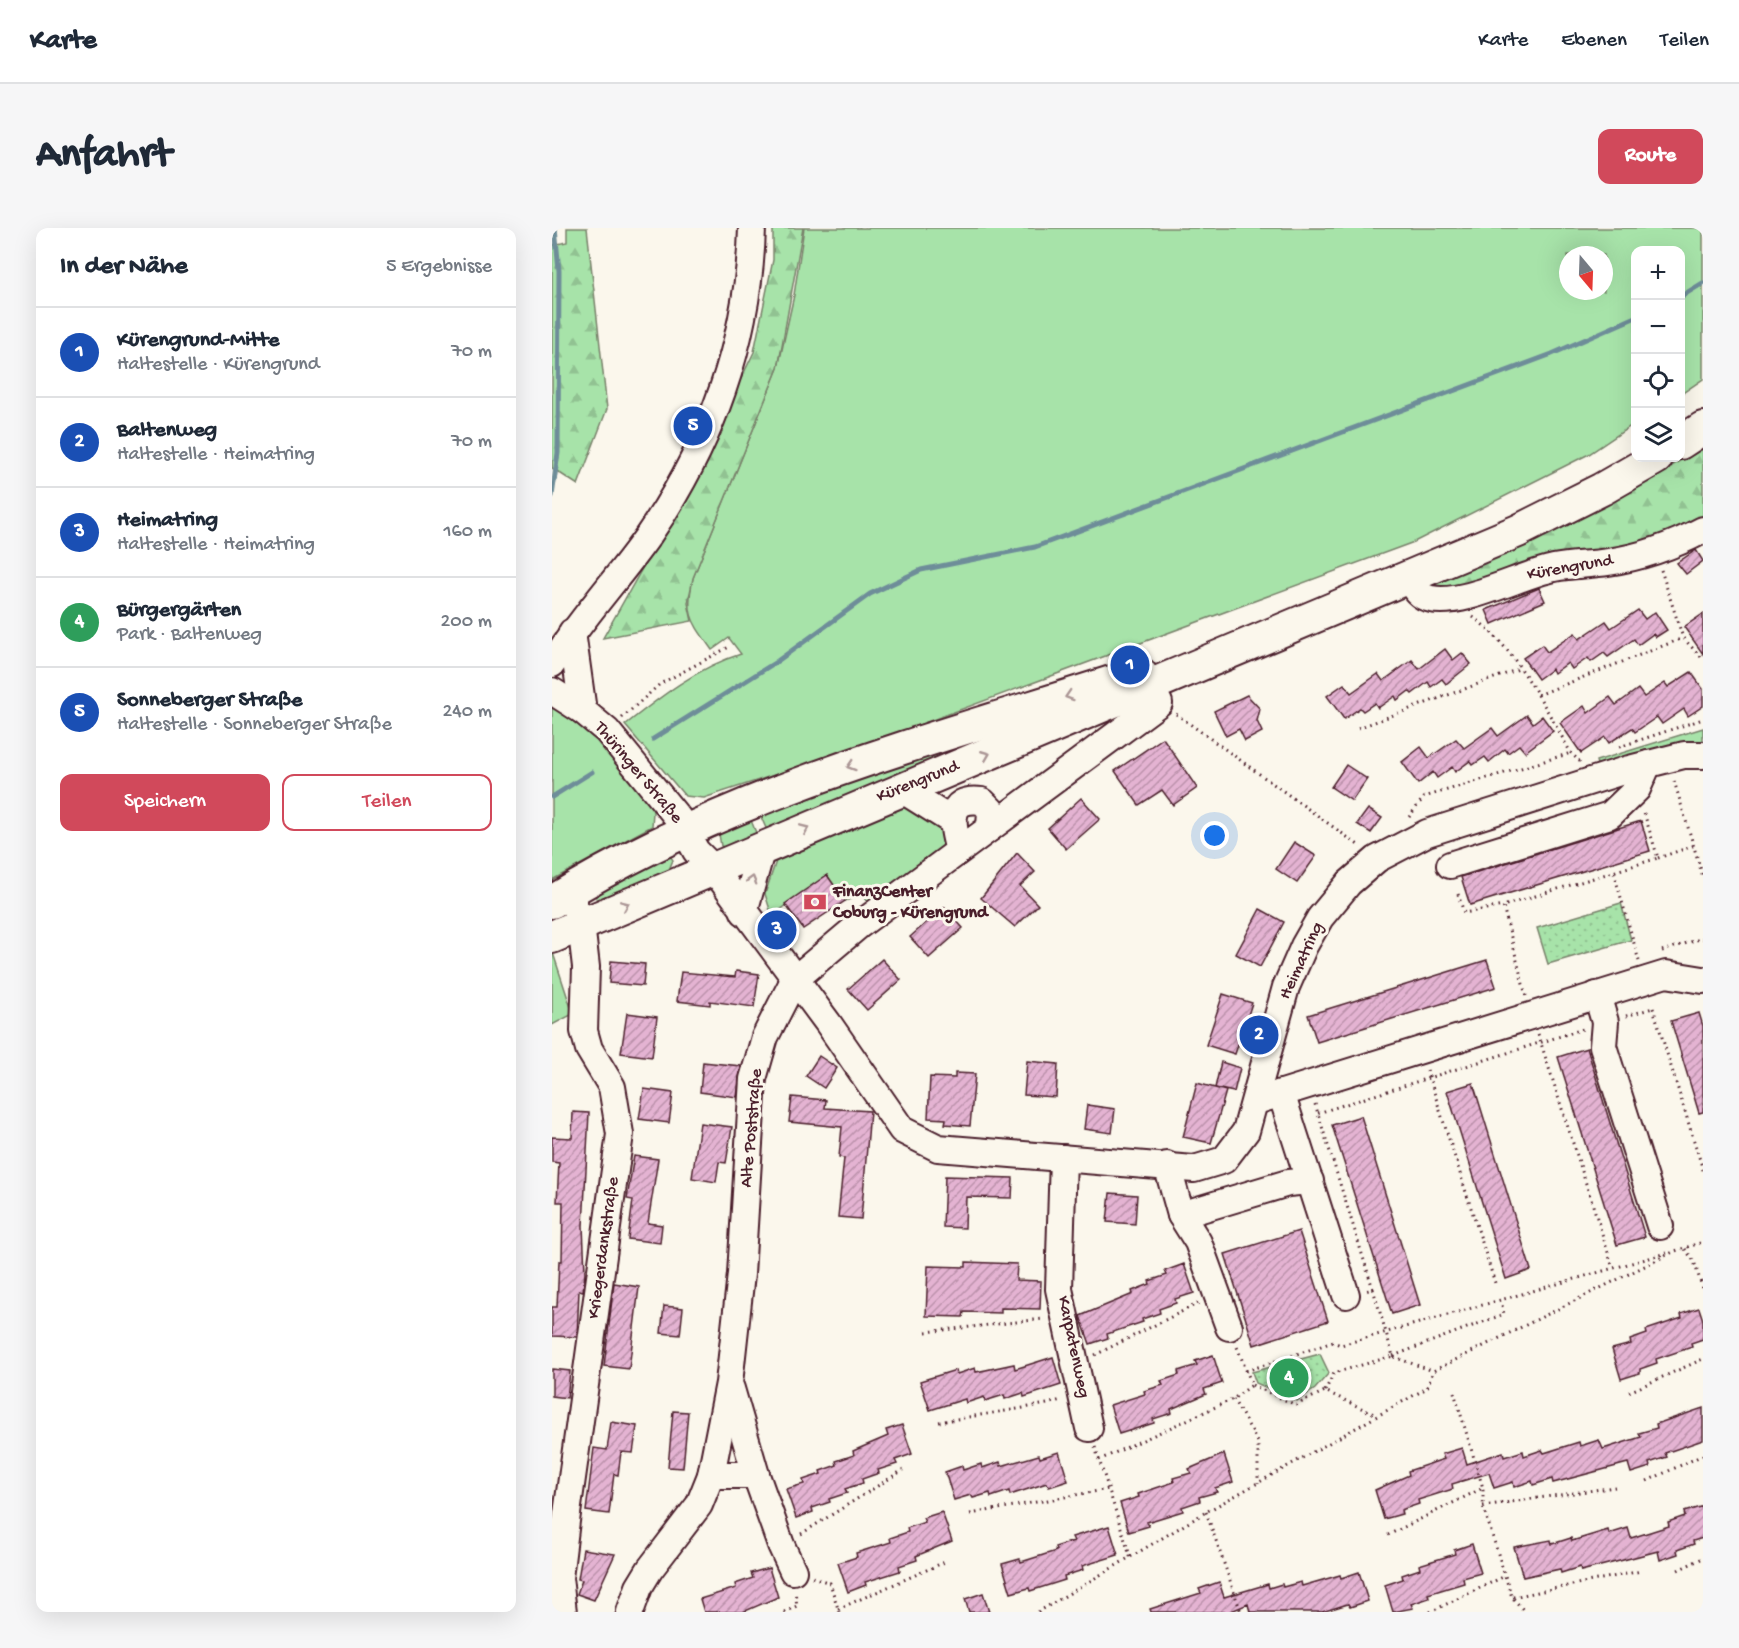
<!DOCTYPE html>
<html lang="de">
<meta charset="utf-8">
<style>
:root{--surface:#fff;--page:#f6f6f7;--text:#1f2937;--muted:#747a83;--line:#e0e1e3;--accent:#d1495b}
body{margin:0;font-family:"Gochi Hand",sans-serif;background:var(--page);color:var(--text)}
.controls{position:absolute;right:18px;top:18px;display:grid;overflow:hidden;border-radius:12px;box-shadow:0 6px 24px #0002}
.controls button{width:54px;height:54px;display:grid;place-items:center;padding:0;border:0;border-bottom:2px solid var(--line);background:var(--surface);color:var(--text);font:30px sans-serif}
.compass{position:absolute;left:1007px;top:18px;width:54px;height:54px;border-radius:50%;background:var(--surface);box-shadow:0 6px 24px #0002;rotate:161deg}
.you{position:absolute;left:663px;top:608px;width:21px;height:21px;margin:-15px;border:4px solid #fff;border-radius:50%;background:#1a73e8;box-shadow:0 0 0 9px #1a73e833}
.badge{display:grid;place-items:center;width:39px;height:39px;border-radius:50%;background:var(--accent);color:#fff;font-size:20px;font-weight:700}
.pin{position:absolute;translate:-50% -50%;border:3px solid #fff;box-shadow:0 2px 6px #0006}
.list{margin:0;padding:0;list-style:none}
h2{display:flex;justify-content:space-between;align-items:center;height:78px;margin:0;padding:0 24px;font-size:26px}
h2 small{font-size:20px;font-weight:400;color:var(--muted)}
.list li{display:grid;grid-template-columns:39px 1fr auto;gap:18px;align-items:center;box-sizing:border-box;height:90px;padding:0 24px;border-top:2px solid var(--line)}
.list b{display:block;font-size:22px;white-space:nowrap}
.list p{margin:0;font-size:20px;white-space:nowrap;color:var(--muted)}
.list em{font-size:20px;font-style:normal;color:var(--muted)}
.actions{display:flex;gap:12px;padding:18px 24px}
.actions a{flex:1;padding:14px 0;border:2px solid var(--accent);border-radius:12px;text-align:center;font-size:21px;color:var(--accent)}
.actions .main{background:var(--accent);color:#fff}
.icon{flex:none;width:33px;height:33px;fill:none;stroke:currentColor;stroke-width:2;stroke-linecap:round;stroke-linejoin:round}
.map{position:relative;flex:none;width:1151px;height:1384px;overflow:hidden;border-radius:12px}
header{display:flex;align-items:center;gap:36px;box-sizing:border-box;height:84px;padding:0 30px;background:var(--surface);border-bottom:2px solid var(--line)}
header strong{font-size:28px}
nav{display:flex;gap:33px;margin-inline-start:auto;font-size:21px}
.intro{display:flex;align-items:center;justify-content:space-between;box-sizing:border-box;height:144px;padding:0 36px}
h1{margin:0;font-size:42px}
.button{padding:15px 27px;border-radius:12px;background:var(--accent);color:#fff;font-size:21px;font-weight:700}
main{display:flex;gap:36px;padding:0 36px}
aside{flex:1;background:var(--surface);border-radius:12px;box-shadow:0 6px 24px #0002}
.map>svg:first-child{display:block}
.grass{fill:#a7e3a9;stroke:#78816a;stroke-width:1.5;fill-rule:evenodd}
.forest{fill:url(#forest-firs);stroke:#78816a;stroke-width:1.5}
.park{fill:url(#park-dots);stroke:#78816a;stroke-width:1.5}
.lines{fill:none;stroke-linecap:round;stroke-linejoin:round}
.stream{stroke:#6e8d99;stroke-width:5}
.building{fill:url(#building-hatch);stroke:#4a1f2b;stroke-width:1.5}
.minor-casing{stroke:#4a1f2b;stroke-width:30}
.major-casing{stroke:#4a1f2b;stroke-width:36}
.path{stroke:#4a1f2b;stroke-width:3;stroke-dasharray:1.5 4.5;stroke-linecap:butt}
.minor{stroke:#fbf7ec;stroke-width:26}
.major{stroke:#fbf7ec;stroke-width:32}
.oneway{stroke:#ab9695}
.labels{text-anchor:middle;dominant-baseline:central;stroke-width:6;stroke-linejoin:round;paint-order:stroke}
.street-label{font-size:18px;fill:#4a1f2b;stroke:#fbf7ec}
.poi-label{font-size:18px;font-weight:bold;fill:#4a1f2b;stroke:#fbf7ec;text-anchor:start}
</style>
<header>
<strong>Karte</strong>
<nav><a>Karte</a><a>Ebenen</a><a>Teilen</a></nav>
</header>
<div class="intro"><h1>Anfahrt</h1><a class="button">Route</a></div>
<main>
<aside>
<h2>In der Nähe<small>5 Ergebnisse</small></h2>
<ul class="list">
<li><span class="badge" style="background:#1a4fb4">1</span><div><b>Kürengrund-Mitte</b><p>Haltestelle · Kürengrund</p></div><em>70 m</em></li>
<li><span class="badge" style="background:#1a4fb4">2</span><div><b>Baltenweg</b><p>Haltestelle · Heimatring</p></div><em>70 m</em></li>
<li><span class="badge" style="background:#1a4fb4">3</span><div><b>Heimatring</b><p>Haltestelle · Heimatring</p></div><em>160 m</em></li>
<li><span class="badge" style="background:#2e9e5b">4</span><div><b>Bürgergärten</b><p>Park · Baltenweg</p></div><em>200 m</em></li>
<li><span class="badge" style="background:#1a4fb4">5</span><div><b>Sonneberger Straße</b><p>Haltestelle · Sonneberger Straße</p></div><em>240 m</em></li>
</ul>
<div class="actions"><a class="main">Speichern</a><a>Teilen</a></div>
</aside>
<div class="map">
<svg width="1151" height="1384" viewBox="0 0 1151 1384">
<defs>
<pattern id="forest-firs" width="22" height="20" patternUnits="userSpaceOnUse" patternTransform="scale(1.5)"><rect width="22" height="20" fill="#a7e3a9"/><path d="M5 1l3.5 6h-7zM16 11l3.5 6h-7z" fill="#91c292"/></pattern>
<pattern id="park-dots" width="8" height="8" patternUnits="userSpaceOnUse" patternTransform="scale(1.5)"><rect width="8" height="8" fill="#a7e3a9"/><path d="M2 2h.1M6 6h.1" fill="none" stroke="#91c292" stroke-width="1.8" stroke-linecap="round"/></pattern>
<pattern id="building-hatch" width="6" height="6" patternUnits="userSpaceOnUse" patternTransform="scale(1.5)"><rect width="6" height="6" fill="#e4b3d2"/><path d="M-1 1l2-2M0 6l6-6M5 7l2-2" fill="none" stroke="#bb91ab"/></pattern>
</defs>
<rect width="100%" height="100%" fill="#fbf7ec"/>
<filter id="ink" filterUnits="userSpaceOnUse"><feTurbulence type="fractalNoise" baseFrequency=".0167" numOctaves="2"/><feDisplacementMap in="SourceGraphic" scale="12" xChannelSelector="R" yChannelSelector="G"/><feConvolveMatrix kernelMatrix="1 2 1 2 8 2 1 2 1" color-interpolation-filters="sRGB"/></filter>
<g filter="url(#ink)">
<g class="grass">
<path d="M252 0H1151V151L1129 166 1128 22H1084L1083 195 1037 226 862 314 307 519 152 570 133 568 73 497C108 469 146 439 189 426L177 410 160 422C139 392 133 387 141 350L226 140 242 67ZM1016 27H1052V63H1016Z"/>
<path d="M536 472 217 607 206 582Z"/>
<path d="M0 478 42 507 98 569 101 584 100 598 0 652Z"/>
<path d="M1151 500V516L1046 540 1044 533Z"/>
<path d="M356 577 396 602 394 625 320 678 309 667 293 673 275 647 220 688 213 666 224 633Z"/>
<path d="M196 585 207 612 177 621 169 618 167 606 173 598Z"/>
<path d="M116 625 121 632 116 644 45 673 43 665Z"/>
<path d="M0 722 21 786 0 797Z"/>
</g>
<g class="forest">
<path d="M15 0H35L55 181 26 257 0 240V17L15 14Z"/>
<path d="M221 0H251L226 140 141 350 136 375 140 393 51 410 140 252 202 124 221 32Z"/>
<path d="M1151 218V290L1106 313 920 358 889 359 877 356 1014 298 1104 248Z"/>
</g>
<g class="park">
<path d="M1069 675 1079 712 996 736 985 700Z"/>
<path d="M768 1126 777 1145 763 1161 745 1173 704 1155 700 1144Z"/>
</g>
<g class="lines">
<g class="stream">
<path d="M1128 69 1151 55"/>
<path d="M0 268 6 225 7 43 3 0"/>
<path d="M101 511 224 434 318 366 369 342 483 319 1000 126 1084 89"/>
<path d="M0 569 40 544"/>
</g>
</g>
<g class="building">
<path d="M1144 322 1151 333 1134 346 1125 335Z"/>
<path d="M987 360 993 373 940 396 934 382Z"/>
<path d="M1086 382 1093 391 1103 384 1115 402 1104 409 1101 406 1086 417 1082 411 1056 429 1052 425 1039 434 1036 430 1020 441 1016 435 1002 445 1000 441 986 451 971 430 990 417 995 424 1023 405 1027 411 1054 393 1059 400Z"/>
<path d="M1151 386V426L1132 399Z"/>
<path d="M893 421 901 432 910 425 919 436 894 456 890 451 879 459 876 454 860 466 857 463 845 472 843 468 826 480 823 475 811 483 808 480 792 491 775 468 792 456 799 465 826 446 831 453 860 432 867 441Z"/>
<path d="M1139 444 1151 461V478L1136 488 1132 481 1110 496 1105 489 1083 504 1080 500 1057 515 1053 509 1029 525 1008 495 1032 478 1036 485 1058 469 1064 477 1086 461 1092 469 1113 455 1116 459Z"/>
<path d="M695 467 708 481 705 493 710 504 693 513 687 501 674 508 662 483Z"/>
<path d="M975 487 981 495 990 488 1001 503 973 524 967 517 956 525 953 521 937 534 933 529 921 537 918 533 903 544 900 539 885 550 881 544 866 556 850 534 869 519 877 530 904 511 912 520 940 500 946 508Z"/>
<path d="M611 510 645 560 621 577 610 562 587 577 563 543Z"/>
<path d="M794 537 815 551 800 573 779 559Z"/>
<path d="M529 570 548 591 514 621 496 600Z"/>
<path d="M816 581 830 590 819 605 805 596Z"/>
<path d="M1089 593 1098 623 918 677 909 649Z"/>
<path d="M742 614 764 628 745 655 724 641Z"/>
<path d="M465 625 483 644 468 658 486 677 463 699 429 670Z"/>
<path d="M275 647 293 673 251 701 233 676Z"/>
<path d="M392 679 411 700 377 730 358 709Z"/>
<path d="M708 681 732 694 708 739 684 726Z"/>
<path d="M330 731 349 752 315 782 296 761Z"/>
<path d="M935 732 944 759 765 814 756 787Z"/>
<path d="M59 733 93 736 91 758 57 755Z"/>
<path d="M184 743 207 746 202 779 158 773V777L125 773 129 744 183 749Z"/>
<path d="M671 766 700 775 683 826 654 817Z"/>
<path d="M75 785 105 789 100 829 69 825Z"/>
<path d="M1147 785 1151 798V884L1147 885 1119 793Z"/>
<path d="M1035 820 1093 1009 1065 1017 1006 829Z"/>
<path d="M267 828 285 840 272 860 254 848Z"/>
<path d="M475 833 506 836 504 869 472 867Z"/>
<path d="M151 834 189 838 185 869 148 864Z"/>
<path d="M669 834 688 840 682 864 663 860Z"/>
<path d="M403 845 423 846 418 898 393 896 394 891 376 890 378 849 403 850Z"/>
<path d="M645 855 674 863 659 915 631 909Z"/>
<path d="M921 855 979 1042 954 1051 895 863Z"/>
<path d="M92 861 121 865 117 895 87 891Z"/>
<path d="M240 869 274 872 273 880 318 883 309 991 286 989 292 930 287 929 290 899 237 894Z"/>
<path d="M535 877 563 881 560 905 532 901Z"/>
<path d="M21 884 37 885 31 998 33 1045 31 1063 27 1062 25 1109 0 1108V1079H5L7 1033H10L11 974H5L7 935 0 934V909L20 910Z"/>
<path d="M809 888 868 1077 840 1086 780 897Z"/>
<path d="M148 895 180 899 174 935 167 934 164 954 140 950Z"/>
<path d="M82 928 106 931 96 995 110 997 108 1015 76 1011 81 972 75 971Z"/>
<path d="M393 948 461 950 460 970 414 969 413 1000 391 999Z"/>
<path d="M558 965 585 967 583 996 555 994Z"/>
<path d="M747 1003 776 1093 702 1117 673 1026Z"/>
<path d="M414 1034 465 1036 464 1052 489 1053 488 1081 449 1080V1085L412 1084 411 1089 374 1088 376 1038 414 1039Z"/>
<path d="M632 1036 642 1065 623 1071 624 1075 607 1081 608 1085 590 1091 591 1094 555 1106 556 1110 538 1116 528 1088 581 1066 580 1063 598 1056 597 1053 615 1047 613 1043Z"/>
<path d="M62 1055 87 1059 77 1141 52 1138Z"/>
<path d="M112 1078 131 1080 128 1107 109 1105Z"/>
<path d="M1147 1080 1151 1092V1111L1139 1115 1140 1119 1104 1131 1105 1135 1088 1141V1145L1069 1151 1060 1121 1079 1116 1078 1112 1095 1106 1094 1102 1130 1090 1129 1086Z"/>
<path d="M661 1127 670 1155 652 1161 654 1166 619 1181 620 1185 601 1191 602 1195 567 1206 558 1177 593 1166 592 1163 611 1157 609 1153 627 1147 626 1143 645 1137 643 1133Z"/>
<path d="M501 1129 509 1157 472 1169 471 1165 453 1171 452 1167 433 1173 432 1169 414 1175 413 1171 378 1182 368 1153 404 1142 405 1146 423 1140 424 1144 462 1136 463 1141Z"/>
<path d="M0 1141 18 1143 15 1170 0 1168Z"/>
<path d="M1151 1180V1212L1113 1225 1115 1229 1097 1235 1098 1239 1079 1245 1076 1235 1001 1255 1000 1251 981 1257 980 1253 962 1259 961 1254 942 1260 937 1245 900 1256 901 1261 866 1272 867 1276 849 1282 850 1286 832 1291 823 1262 857 1247 856 1243 892 1231 890 1226 910 1220 915 1236 951 1224 952 1229 971 1223 972 1228 990 1222 992 1225 1027 1214 1028 1218 1047 1212 1051 1221 1089 1209 1087 1205 1105 1200 1104 1196Z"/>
<path d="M121 1183 136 1184 131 1240 116 1239Z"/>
<path d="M59 1194 85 1198 81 1225 69 1224 66 1247 62 1246 57 1286 34 1283 42 1220 55 1222Z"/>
<path d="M350 1197 360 1226 343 1232 345 1236 326 1242 327 1245 310 1251 311 1255 293 1261 295 1265 277 1271 278 1274 260 1280 261 1284 244 1290 234 1261 252 1256 251 1252 269 1246 268 1243 285 1237 284 1233 302 1227 301 1223 336 1208 334 1202Z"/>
<path d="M507 1224 516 1253 497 1259 495 1255 458 1267 457 1263 439 1269 438 1265 421 1270 419 1267 402 1272 393 1244 410 1238 411 1242 429 1236 430 1240 448 1234 449 1238 487 1227 488 1230Z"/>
<path d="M672 1226 681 1254 663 1260 665 1264 647 1269 648 1273 630 1279 631 1283 595 1294 597 1298 577 1304 568 1275 587 1269 586 1266 622 1254 621 1250 639 1245 637 1241Z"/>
<path d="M1151 1278V1310L1141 1313 1142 1316 1125 1322 1126 1326 1108 1332 1106 1323 1029 1343 1028 1339 1009 1345 1008 1341 971 1349 962 1319 999 1312 1000 1316 1019 1310 1020 1313 1056 1302 1057 1306 1076 1300 1079 1310 1117 1298 1116 1294 1133 1288 1132 1284Z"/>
<path d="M390 1284 400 1313 364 1328 365 1332 347 1338 348 1343 313 1354 314 1357 296 1364 286 1335 305 1329 304 1325 339 1314 338 1310 356 1304 355 1300 373 1294 371 1290Z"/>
<path d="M557 1298 566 1327 530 1338 531 1342 512 1348 513 1352 478 1363 477 1360 459 1365 450 1336 468 1331 469 1334 504 1323 503 1319 522 1313 520 1309Z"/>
<path d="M920 1316 929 1345 911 1350 912 1355 876 1366 877 1370 859 1376 861 1380 841 1384 833 1357 851 1351 850 1347 868 1341 867 1337 903 1326 902 1322Z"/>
<path d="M31 1321 63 1326 42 1372 25 1366 30 1352 26 1351Z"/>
<path d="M217 1340 226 1369 191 1384H152L148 1371 184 1360 183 1356 201 1350 199 1345Z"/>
<path d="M807 1344 816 1373 798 1379 796 1376 770 1384H698L696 1376 677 1384H599L598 1381 649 1365 647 1361 667 1354 672 1369 716 1356 717 1360 730 1356 731 1359 749 1354 750 1358 788 1347 789 1350Z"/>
<path d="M431 1365 437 1384H417L413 1371Z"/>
</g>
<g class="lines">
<g class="minor-casing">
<g id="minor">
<path d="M856 350C862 360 867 369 879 371 912 378 968 347 1002 340 1020 336 1038 337 1056 334 1090 329 1121 318 1151 302"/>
<path d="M20 404 31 483"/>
<path d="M0 436C28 391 65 352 96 308 159 217 197 112 200 0"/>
<path d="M0 463 31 483 55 503 126 590 144 623 161 640 276 795 350 902 386 920 642 941 672 932 694 903 734 759 752 718 768 690 797 655 825 631 875 605 1077 541 1132 527H1151"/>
<path d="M349 561 400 593"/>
<path d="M438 600 607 475 591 444"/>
<path d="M898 637 1058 587 1085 561 1096 536"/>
<path d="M192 684 210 620"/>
<path d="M1045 767 1053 794 1051 818 1108 998"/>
<path d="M729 865 794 1067"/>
<path d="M704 873 1114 746 1151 752"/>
<path d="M511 930 507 1061 537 1200"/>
<path d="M615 937 629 987 646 1014 677 1099"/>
<path d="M629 987 736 955 758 953"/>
<path d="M179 1161 204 1247"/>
<path d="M159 1247H204L229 1317 241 1343"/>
<path d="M11 1384 7 1350 14 1293 68 906 60 859 37 821 32 803 34 739 29 696 17 663"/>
<path d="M78 1384 87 1359 98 1341 147 1277 159 1247 177 1155 189 1046 201 851 213 809 242 752 306 698 407 623C401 600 392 568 430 573L439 582 438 600 407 623"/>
</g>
</g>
<g class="major-casing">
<g id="major">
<path d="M1128 215 1151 200"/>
<path d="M0 674C173 566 373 514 566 452"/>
<path d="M0 709 966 303 1050 261 1104 230"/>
</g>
</g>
<g class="path">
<path d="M1109 342 1131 410 1151 431"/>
<path d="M921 389C963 419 994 481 1019 525L1027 533 1029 532"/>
<path d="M986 467 1131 410"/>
<path d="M624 486 809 619"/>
<path d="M70 490 108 456 177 419"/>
<path d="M806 500 967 441"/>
<path d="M1067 519 1151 491"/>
<path d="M1122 553 1151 649"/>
<path d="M857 589 872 569 1019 525"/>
<path d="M1106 630 1141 618"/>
<path d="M1062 645 1087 733"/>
<path d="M906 666 912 685 951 678"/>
<path d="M1110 723 1151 710"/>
<path d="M974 768 951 678 1106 630 1092 585"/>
<path d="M1101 780 1151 942"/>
<path d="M1074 788 1101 780"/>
<path d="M986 806 1061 1040"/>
<path d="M875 842 943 1055"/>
<path d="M763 876 821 1061"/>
<path d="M766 885 1031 801"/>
<path d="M1133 1021 1142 1033 1151 1062"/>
<path d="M374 1104 491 1091"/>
<path d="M543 1127 647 1075"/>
<path d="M841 1128 952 1086 949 1073"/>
<path d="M842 1129 881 1143"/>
<path d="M694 1143 781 1114 789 1117 1115 1025"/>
<path d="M700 1157 744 1177 773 1163 824 1187"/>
<path d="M773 1163 782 1145 841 1128 821 1061 813 1063"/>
<path d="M902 1164 931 1260V1278L953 1348 960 1369 973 1384"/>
<path d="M1077 1164 1151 1131"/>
<path d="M681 1171 706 1214V1255"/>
<path d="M387 1194 495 1176 509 1172"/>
<path d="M543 1219 579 1331"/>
<path d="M547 1232 681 1171 700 1157 685 1119"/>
<path d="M1095 1253 1151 1227"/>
<path d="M931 1278 1063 1259"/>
<path d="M654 1284 689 1384"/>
<path d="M418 1286 557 1261"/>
<path d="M249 1306 351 1242"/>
<path d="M836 1307 931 1260"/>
<path d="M1126 1342 1151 1330"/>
<path d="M260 1349 278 1355 287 1384"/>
<path d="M961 1369 1089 1343"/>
<path d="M286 1381 395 1333"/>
<path d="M232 1384 245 1378 243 1363"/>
<path d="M486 1384 654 1284 875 1160 881 1143 1123 1023 1151 1014"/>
<path d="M878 1384 953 1348"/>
</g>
<use href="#minor" class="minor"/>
<use href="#major" class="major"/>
</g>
<defs><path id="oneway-chevron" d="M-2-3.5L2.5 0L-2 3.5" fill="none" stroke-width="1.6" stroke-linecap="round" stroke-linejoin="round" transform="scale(1.5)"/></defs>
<g class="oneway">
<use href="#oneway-chevron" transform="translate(517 468) rotate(162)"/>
<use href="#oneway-chevron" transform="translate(434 527) rotate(-22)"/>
<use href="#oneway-chevron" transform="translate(299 538) rotate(162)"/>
<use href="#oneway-chevron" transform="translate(253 601) rotate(-23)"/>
<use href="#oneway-chevron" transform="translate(200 652) rotate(-74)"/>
<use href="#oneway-chevron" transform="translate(73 677) rotate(-23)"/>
</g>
</g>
<defs>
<g id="bank-bare" transform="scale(1.8)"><path d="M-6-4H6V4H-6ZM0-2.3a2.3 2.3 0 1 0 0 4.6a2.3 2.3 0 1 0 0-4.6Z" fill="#d1495b" stroke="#fbf7ec" stroke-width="2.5" paint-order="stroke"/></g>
</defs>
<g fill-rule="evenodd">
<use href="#bank-bare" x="263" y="674"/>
</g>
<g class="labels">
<g class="street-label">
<text transform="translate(1018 340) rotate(-10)">Kürengrund</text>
<text transform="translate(86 545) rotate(50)">Thüringer Straße</text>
<text transform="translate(366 554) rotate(-22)">Kürengrund</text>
<text transform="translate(750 733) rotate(-65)">Heimatring</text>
<text transform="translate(200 900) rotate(-85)">Alte Poststraße</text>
<text transform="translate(52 1020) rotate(-82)">Kriegerdankstraße</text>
<text transform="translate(521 1119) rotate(78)">Karpatenweg</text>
</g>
<g class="poi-label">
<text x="281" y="664">FinanzCenter<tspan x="281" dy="21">Coburg - Kürengrund</tspan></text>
</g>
</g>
</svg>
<div class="controls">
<button>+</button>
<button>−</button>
<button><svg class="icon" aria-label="locate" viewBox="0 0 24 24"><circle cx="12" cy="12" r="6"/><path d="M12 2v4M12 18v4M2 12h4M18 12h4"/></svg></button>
<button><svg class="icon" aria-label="layers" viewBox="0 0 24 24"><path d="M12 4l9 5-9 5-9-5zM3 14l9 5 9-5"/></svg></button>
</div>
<svg class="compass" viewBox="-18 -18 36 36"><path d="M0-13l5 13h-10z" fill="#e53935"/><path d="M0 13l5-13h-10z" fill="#747a83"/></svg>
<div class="you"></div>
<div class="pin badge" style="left:578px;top:437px;background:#1a4fb4">1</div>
<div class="pin badge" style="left:707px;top:807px;background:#1a4fb4">2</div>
<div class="pin badge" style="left:225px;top:702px;background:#1a4fb4">3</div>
<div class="pin badge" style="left:737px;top:1150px;background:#2e9e5b">4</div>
<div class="pin badge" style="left:141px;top:198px;background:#1a4fb4">5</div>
</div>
</main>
